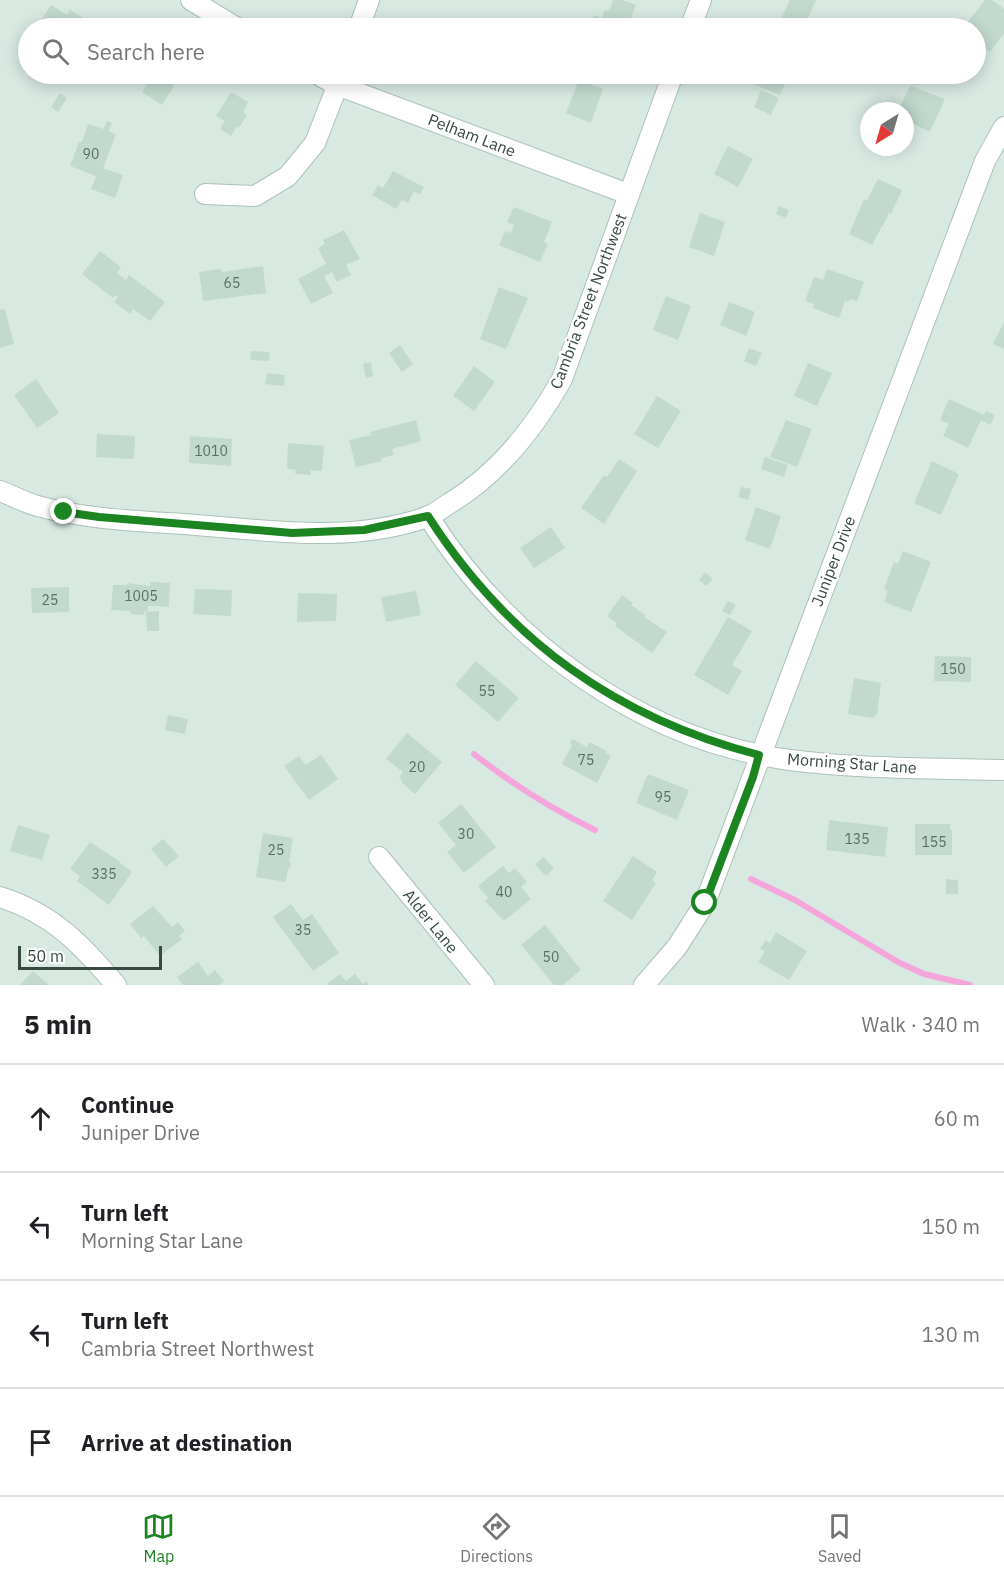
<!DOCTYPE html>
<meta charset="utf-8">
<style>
:root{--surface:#fff;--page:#f2f2f2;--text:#202124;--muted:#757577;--line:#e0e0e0;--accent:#1c8522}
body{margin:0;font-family:"IBM Plex Sans",sans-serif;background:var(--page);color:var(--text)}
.compass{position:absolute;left:860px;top:102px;width:54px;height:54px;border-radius:50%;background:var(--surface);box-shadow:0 3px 15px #0003;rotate:217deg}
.scale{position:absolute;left:18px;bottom:15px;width:144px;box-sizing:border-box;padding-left:6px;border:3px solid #384a40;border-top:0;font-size:16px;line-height:21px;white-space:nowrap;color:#384a40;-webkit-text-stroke:4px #fff;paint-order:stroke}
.stop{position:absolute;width:18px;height:18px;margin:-14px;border:4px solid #1c8522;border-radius:50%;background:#fff}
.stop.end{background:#1c8522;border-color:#fff;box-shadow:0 2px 6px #0008}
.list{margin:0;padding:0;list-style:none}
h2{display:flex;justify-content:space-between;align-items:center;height:78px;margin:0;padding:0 24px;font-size:26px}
h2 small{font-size:20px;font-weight:400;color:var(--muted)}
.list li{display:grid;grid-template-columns:39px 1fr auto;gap:18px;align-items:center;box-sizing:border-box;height:108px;padding:0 24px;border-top:2px solid var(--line)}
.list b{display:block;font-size:22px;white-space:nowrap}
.list p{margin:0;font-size:20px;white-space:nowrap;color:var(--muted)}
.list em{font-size:20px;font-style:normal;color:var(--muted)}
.icon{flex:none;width:33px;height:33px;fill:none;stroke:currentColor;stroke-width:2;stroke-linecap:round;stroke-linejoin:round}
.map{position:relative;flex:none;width:1004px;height:985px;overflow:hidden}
.search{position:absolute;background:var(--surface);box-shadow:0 3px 15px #0003;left:18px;right:18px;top:18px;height:66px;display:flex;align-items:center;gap:15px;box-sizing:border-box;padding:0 21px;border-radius:33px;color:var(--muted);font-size:22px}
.sheet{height:510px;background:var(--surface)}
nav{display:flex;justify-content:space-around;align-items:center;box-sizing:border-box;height:84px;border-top:2px solid var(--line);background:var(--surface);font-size:16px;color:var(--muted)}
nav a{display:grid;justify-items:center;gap:3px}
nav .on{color:var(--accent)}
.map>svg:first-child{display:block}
.residential{fill:#d8e9e2;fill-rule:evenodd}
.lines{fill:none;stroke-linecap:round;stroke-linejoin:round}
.stream{stroke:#f3a5dc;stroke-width:6}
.building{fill:#c2dace}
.street-casing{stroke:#acc1b7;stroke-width:22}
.street{stroke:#fff;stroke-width:20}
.route{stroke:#1c8522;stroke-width:8}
.labels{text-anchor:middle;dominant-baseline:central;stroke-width:5;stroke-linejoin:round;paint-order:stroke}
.number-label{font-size:14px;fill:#5a6e64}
.street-label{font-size:16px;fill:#384a40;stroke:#fff}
</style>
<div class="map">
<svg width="1004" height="985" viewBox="0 0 1004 985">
<rect width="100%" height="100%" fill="#eaf5f1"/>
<path class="residential" d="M0 0H1004V985H0ZM28 28H976V74H28ZM869 111H905V147H869Z"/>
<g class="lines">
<g class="stream">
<path d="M474 754C512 784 552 809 595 830"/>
<path d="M751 879 795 900 898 962 924 974 970 985"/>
</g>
</g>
<g class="building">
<path d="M613 0H622L636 5 627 28H598V27L591 24 594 15 601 18 605 10 609 11Z"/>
<path d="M790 0H816L804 27 782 17Z"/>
<path d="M985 0H992L1004 9V34L990 52 985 49 978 59 976 57V28H963Z"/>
<path d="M51 5 67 15 70 10 88 21 84 28H46L39 24Z"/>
<path d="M154 74 174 86 162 105 142 92Z"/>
<path d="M758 74H797L795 77 789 74 780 95 753 84Z"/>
<path d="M579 80 603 89 591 123 566 113Z"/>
<path d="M910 86 945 99 930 132 908 121 909 119 905 117V111H898Z"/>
<path d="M761 90 779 98 771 115 754 107Z"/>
<path d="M231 92 248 102 243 112 247 115 239 128 237 126 231 136 220 129 225 121 216 116Z"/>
<path d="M60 93 67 98 58 112 51 107Z"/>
<path d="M107 121 112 123 109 131 116 134 103 168 123 175 115 198 91 189 96 176 70 166 79 142H82L88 124 103 129Z"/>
<path d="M728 146 753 159 738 187 714 174Z"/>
<path d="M393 171 424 187 420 195 414 191 408 203 402 200 396 209 372 195 378 185 383 188Z"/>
<path d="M878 179 902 190 891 214 889 213 883 226H882L872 245 849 234 864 199 867 200Z"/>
<path d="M779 206 789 210 786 218 776 214Z"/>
<path d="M514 207 552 222 544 242 548 244 540 262 499 245 505 231 511 233 514 225 507 222Z"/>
<path d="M700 213 725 222 714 256 689 247Z"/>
<path d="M344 230 360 259 346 265 351 275 337 282 332 272 324 276 333 293 311 304 298 279 326 264 318 248 325 244 323 240Z"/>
<path d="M100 251 121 267 117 273 126 280 129 275 165 302 150 321 133 309 130 314 114 302 118 297 115 295 113 298 82 274Z"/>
<path d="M263 266 266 293 203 301 199 272 221 269 222 272Z"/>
<path d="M827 269 864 282 857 301 850 299 849 302 845 301 839 318 813 308 814 304 805 301 814 277 823 280Z"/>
<path d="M499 287 528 298 506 349 480 339Z"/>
<path d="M666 296 691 306 678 340 653 330Z"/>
<path d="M729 302 755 312 746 336 720 325Z"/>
<path d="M5 309 14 344 0 348V310Z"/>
<path d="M1004 322V349L993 344Z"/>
<path d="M400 345 413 364 402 372 389 353Z"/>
<path d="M749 348 762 353 756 366 744 361Z"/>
<path d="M251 351 270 352 269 361 250 360Z"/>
<path d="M371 362 373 376 366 378 363 364Z"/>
<path d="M808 363 832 373 817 406 794 396Z"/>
<path d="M474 366 495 382 474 411 453 396Z"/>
<path d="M267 373 285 375 284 386 265 384Z"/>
<path d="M36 379 59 413 37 428 14 395Z"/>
<path d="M657 396 681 411 658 448 634 434Z"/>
<path d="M949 399 984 415 986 411 995 415 990 425 981 420 968 448 943 436 949 424 940 420Z"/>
<path d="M416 420 421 441 392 449 394 455 381 458 382 461 356 467 349 440 371 435 370 432Z"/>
<path d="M786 420 812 429 797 467 770 457Z"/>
<path d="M97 434 135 436 134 459 96 457Z"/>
<path d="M190 436 232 439 231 466 189 463Z"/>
<path d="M288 443 324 446 322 471 311 470V475L295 474 296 470 287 469Z"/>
<path d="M765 457 788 465 784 477 761 469Z"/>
<path d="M619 459 637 471 604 524 581 508 604 475 607 477Z"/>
<path d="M932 461 959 474 941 515 914 503Z"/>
<path d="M741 487 751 489 748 500 738 497Z"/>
<path d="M756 507 781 516 770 549 745 540Z"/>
<path d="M551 527 565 548 534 568 520 548Z"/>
<path d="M903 551 931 562 911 612 884 602 888 591 884 589 894 562 898 564Z"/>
<path d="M705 572 713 579 706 586 699 580Z"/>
<path d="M150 582 170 583 169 607 148 606V611H145L144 615 130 614V611L111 610 113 585H127V583L150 586Z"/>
<path d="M69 587V612L32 613 31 588Z"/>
<path d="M195 589 232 590 231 616 193 614Z"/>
<path d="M416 591 421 615 386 622 381 597Z"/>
<path d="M298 593 337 594 336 621 297 622Z"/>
<path d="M622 595 633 603 631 605 645 615 644 617 667 632 652 653 615 626 617 623 607 616Z"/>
<path d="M728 601 736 605 730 615 722 611Z"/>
<path d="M159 611V631H147L146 612Z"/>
<path d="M728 617 752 631 732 665 742 671 728 695 694 675Z"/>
<path d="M935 656 971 657V682L934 681Z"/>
<path d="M476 661 519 698 498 722 455 685Z"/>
<path d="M854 678 881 683 877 716 875 715 874 718 848 714Z"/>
<path d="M168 715 188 719 185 734 165 730Z"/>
<path d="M407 733 442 762 415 794 401 782 402 780 399 777 403 772 386 759Z"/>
<path d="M572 739 587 747 589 742 607 751 606 753 611 756 597 783 562 764 572 745 570 744Z"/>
<path d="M321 755 338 779 309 800 284 766 299 756 306 765Z"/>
<path d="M648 774 689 790 677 820 636 803Z"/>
<path d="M461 804 496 847 464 873 447 852 456 845 438 823Z"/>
<path d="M829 820 888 827 885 857 826 850Z"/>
<path d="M915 824H950V830H952V855H915Z"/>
<path d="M18 825 50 835 42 860 10 851Z"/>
<path d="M263 833 293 838 289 862H291L290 869 288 868 286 882 256 877Z"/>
<path d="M163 839 179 856 166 867 151 849Z"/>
<path d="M90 842 119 861V862L132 872 109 905 77 881 80 876 70 869Z"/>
<path d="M633 856 657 872 652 880 656 883 632 920 603 901Z"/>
<path d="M543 857 554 868 546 876 535 865Z"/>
<path d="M503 866 509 873 515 868 527 882 521 887 531 899 504 921 485 901 488 898 478 886Z"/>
<path d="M946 879 958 880V894H946Z"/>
<path d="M291 904 303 920 312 914 339 953 313 971 273 917Z"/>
<path d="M153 906 172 927 178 922 185 931 179 936 182 939 160 956 144 936 141 938 130 924Z"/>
<path d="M545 925 581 970 563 985H554L521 945Z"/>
<path d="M776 932 807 951 789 980 758 962 765 951 760 949 766 940 770 943Z"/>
<path d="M198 962 208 976 215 970 224 981 219 985H183L177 977Z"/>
<path d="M33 971 44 981 50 985H20Z"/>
<path d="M340 974 346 981 355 974 363 984 367 981 369 985H329L328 983Z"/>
</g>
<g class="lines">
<g class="street-casing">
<g id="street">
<path d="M191 0 237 28"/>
<path d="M359 28 369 0"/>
<path d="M690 28 701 0"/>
<path d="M317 74 337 85 628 194"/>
<path d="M205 194 255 196 288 176 315 143 342 74"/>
<path d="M0 491C11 495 22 501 34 505 86 520 142 521 196 525 272 531 353 543 427 517 435 514 443 507 450 503 499 473 534 429 562 379L673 74"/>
<path d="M428 516C508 642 640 740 790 760 859 769 935 768 1004 770"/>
<path d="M379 857 484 985"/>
<path d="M0 897C53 914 81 944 116 985"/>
<path d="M644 985 677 947 705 903 985 161 1004 127"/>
</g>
</g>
<use href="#street" class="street"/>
</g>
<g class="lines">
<path class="route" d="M64 512 99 517 292 533 364 530 428 516C508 641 617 718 759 755L753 777 705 903"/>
</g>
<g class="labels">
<g class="number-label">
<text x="91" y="154">90</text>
<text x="232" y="283">65</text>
<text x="211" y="451">1010</text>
<text x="141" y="596">1005</text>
<text x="50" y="600">25</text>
<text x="953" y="669">150</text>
<text x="487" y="691">55</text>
<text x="586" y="760">75</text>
<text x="417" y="767">20</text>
<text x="663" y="797">95</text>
<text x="466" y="834">30</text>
<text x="857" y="839">135</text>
<text x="934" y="842">155</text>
<text x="276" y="850">25</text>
<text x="104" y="874">335</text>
<text x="504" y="892">40</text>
<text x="303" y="930">35</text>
<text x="551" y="957">50</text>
</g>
<g class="street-label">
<text transform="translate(472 135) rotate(21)">Pelham Lane</text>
<text transform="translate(588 301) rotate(-69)">Cambria Street Northwest</text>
<text transform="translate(833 561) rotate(-69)">Juniper Drive</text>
<text transform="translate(852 763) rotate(4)">Morning Star Lane</text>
<text transform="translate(431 921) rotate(51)">Alder Lane</text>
</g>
</g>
</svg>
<svg class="compass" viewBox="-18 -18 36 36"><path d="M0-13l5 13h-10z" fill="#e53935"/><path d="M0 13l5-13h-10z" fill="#757577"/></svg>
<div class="scale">50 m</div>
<div class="stop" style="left:705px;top:903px"></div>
<div class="stop end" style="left:64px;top:512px"></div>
<div class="search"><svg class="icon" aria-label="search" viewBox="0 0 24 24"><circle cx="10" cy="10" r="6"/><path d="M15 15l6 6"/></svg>Search here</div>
</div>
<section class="sheet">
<h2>5 min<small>Walk · 340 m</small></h2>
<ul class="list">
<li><svg class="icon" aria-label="ahead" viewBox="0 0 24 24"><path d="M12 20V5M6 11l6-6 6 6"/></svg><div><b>Continue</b><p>Juniper Drive</p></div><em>60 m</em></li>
<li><svg class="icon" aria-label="left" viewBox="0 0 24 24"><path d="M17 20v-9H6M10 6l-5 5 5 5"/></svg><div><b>Turn left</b><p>Morning Star Lane</p></div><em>150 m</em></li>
<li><svg class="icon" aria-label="left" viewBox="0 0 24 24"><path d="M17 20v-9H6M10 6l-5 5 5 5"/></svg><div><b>Turn left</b><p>Cambria Street Northwest</p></div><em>130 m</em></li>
<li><svg class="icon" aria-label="arrive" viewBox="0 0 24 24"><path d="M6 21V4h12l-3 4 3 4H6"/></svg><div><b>Arrive at destination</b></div></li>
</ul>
</section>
<nav>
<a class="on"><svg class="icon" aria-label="map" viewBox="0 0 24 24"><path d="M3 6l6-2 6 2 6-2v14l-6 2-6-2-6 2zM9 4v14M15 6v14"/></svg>Map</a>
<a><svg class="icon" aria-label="directions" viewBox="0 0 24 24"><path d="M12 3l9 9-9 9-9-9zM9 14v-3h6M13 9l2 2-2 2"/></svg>Directions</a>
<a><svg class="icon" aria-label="saved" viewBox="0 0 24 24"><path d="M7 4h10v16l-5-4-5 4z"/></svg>Saved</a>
</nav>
